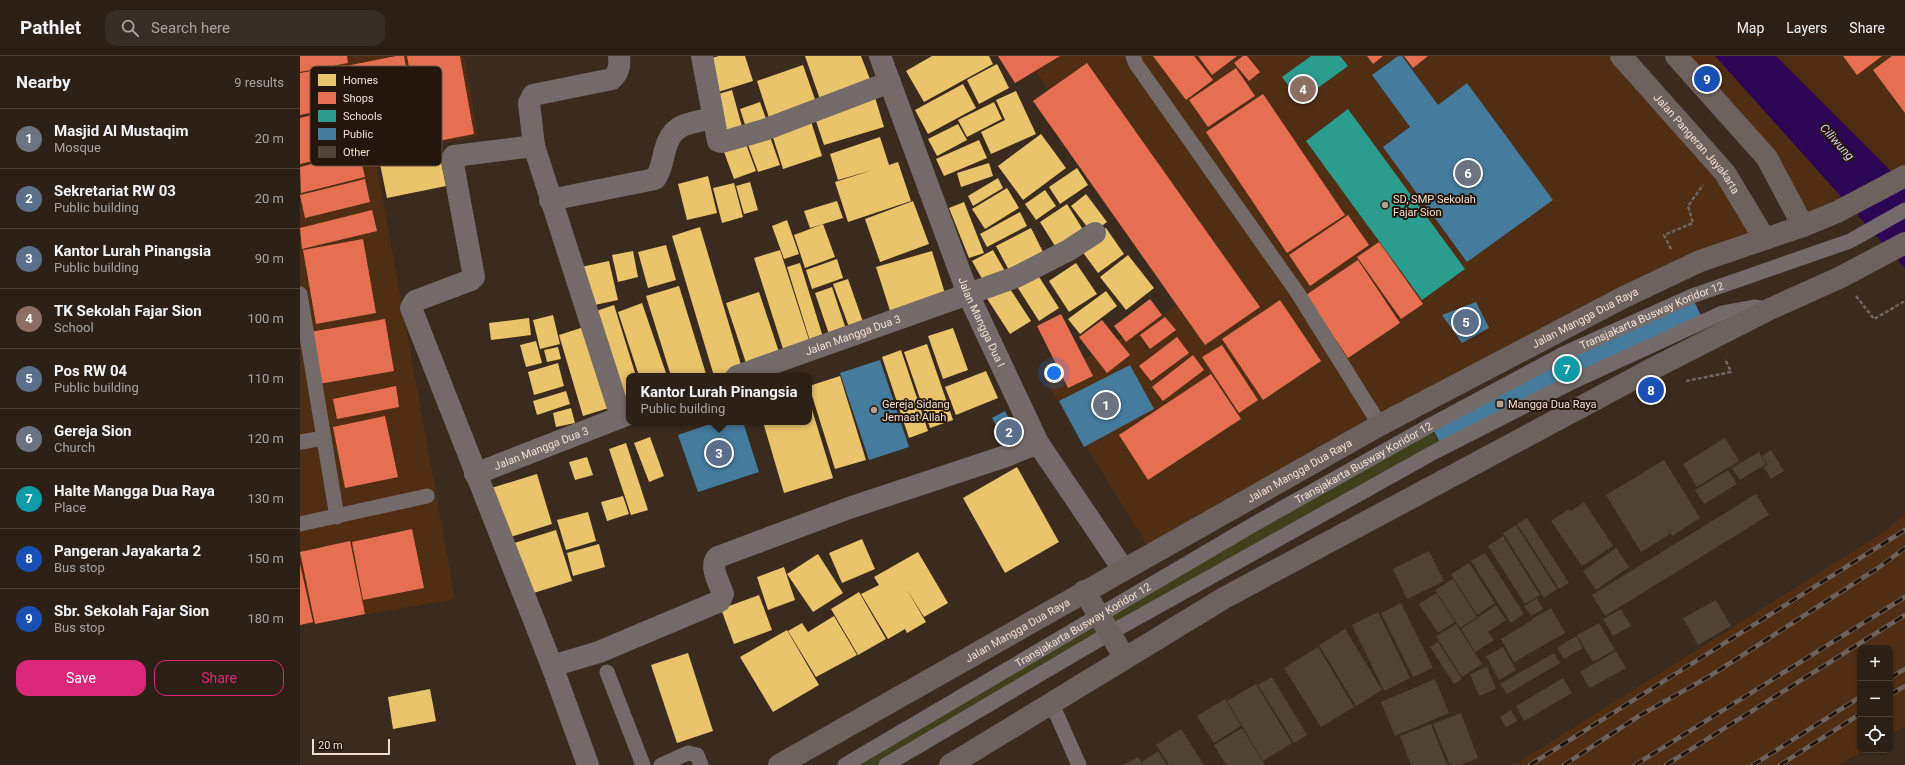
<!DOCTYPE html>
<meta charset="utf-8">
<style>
:root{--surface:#2c2017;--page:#382d24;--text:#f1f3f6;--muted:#a6a3a1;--line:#483e36;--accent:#db2777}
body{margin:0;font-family:Roboto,sans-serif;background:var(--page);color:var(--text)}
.controls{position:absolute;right:12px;bottom:12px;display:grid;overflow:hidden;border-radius:8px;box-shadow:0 1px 3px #0004}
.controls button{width:36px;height:36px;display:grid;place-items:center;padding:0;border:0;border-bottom:1px solid var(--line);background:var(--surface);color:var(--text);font:20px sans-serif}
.scale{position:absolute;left:12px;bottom:10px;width:78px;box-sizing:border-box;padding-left:4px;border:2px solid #f2ded0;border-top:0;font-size:11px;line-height:14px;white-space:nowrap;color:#f2ded0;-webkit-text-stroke:3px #24160c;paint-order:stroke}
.you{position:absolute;left:754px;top:317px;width:14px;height:14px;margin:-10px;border:3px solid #fff;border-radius:50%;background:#1a73e8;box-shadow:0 0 0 6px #1a73e833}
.badge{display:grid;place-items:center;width:26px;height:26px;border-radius:50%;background:var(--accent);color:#fff;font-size:13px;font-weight:700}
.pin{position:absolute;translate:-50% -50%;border:2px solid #fff;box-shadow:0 1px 4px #0006}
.popup{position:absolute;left:326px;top:317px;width:186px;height:52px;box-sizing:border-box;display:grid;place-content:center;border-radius:8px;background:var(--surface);filter:drop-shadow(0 1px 3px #0005);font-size:13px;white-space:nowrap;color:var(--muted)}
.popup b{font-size:15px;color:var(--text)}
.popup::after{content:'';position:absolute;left:50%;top:100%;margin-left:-8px;border:8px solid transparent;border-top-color:var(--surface)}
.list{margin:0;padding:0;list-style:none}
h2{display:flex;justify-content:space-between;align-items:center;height:52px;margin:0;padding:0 16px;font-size:17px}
h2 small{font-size:13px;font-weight:400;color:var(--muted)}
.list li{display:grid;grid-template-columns:26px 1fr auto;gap:12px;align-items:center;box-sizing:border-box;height:60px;padding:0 16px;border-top:1px solid var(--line)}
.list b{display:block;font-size:15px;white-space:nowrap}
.list p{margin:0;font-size:13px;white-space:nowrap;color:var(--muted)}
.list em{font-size:13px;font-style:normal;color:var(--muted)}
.actions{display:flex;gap:8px;padding:12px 16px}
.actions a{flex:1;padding:9px 0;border:1px solid var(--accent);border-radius:12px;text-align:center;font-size:14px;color:var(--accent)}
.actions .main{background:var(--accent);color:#fff}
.icon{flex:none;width:22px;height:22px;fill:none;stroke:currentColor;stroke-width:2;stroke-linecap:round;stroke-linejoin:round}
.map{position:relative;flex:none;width:1605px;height:709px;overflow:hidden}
header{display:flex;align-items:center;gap:24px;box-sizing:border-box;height:56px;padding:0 20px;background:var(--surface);border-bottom:1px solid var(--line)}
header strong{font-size:19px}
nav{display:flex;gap:22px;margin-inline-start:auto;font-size:14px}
.search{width:280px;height:36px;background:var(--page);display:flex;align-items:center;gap:10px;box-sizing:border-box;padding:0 14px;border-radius:12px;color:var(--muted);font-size:15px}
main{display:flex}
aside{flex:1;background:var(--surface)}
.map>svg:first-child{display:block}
.built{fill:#502e14}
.green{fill:#3e411b}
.water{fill:#2c0655}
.homes{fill:#e9c46a}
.shops{fill:#e76f51}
.schools{fill:#2a9d8f}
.public{fill:#457b9d}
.building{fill:#504235}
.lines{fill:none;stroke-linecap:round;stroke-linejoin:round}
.path{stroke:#6e6460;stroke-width:2.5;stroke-dasharray:4 2;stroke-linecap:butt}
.service{stroke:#746a69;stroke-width:15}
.minor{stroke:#746a69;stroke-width:22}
.secondary{stroke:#6e625f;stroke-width:22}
.rail-casing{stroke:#6d625c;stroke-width:4.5}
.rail{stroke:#24160c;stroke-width:3;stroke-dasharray:9;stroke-linecap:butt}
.poi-dot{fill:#b29f92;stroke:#24160c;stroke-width:1.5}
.labels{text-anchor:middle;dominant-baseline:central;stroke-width:4;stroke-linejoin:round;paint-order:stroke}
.street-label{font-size:11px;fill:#f2ded0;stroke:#24160c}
.poi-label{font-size:11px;fill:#f2ded0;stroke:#24160c;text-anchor:start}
.water-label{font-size:12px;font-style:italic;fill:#d5cfeb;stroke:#24160c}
.key{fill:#24160c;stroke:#625247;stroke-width:1}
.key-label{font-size:11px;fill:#f2ded0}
</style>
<header>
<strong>Pathlet</strong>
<div class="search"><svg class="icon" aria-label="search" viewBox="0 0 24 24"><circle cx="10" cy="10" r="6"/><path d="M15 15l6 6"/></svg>Search here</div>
<nav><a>Map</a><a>Layers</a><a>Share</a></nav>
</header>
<main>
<aside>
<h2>Nearby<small>9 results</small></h2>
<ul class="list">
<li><span class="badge" style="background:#6b7280">1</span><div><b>Masjid Al Mustaqim</b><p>Mosque</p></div><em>20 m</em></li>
<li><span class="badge" style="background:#5c6f8a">2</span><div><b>Sekretariat RW 03</b><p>Public building</p></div><em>20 m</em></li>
<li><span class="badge" style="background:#5c6f8a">3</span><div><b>Kantor Lurah Pinangsia</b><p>Public building</p></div><em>90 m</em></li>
<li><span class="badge" style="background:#8d6e63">4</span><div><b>TK Sekolah Fajar Sion</b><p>School</p></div><em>100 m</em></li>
<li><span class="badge" style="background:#5c6f8a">5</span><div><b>Pos RW 04</b><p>Public building</p></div><em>110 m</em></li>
<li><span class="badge" style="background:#6b7280">6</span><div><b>Gereja Sion</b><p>Church</p></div><em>120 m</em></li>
<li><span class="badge" style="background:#0f9aa8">7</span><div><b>Halte Mangga Dua Raya</b><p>Place</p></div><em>130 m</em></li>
<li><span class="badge" style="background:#1a4fb4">8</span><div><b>Pangeran Jayakarta 2</b><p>Bus stop</p></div><em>150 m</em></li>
<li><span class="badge" style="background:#1a4fb4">9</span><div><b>Sbr. Sekolah Fajar Sion</b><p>Bus stop</p></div><em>180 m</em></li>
</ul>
<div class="actions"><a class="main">Save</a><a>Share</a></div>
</aside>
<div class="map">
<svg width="1605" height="709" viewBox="0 0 1605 709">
<rect width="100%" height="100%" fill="#3b2b1f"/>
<g class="built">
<path d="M0 0H164L178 80 75 100 155 543 0 570Z"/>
<path d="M736 0H1311L1425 117 1464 182 1324 241 852 497 746 326 894 240 728 4Z"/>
<path d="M1376 0H1605V119L1503 170 1467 102Z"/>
<path d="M1605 458V670L1590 679V592H1560V694H1564L1539 709H1214L1587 474Z"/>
</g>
<path class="green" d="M1129 370 1142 392 586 709H544Z"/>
<path class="water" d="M1415 0H1476L1605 129V212Z"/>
<g class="homes">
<path d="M419 0H445L453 25 415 37 405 4Z"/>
<path d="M505 0H561L573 31 522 49Z"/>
<path d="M632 0H689L693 8 624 46 606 15Z"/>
<path d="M697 8 709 32 679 48 667 24Z"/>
<path d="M503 9 518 52 471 68 457 25Z"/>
<path d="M663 28 676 52 628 78 615 54Z"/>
<path d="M432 34 444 78 424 84 412 40Z"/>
<path d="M716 35 736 78 691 98 681 76 705 64 696 44Z"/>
<path d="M574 38 584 71 524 89 513 56Z"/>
<path d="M460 46 469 71 448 78 440 53Z"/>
<path d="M694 46 702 63 667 81 658 64Z"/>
<path d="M509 59 522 100 483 113 470 72Z"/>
<path d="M658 68 667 84 637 100 628 83Z"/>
<path d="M469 78 480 109 458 116 447 86Z"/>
<path d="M741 78 766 112 723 144 698 110Z"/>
<path d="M580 81 589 109 598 106 611 145 548 166 535 126 573 114 538 124 530 98Z"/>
<path d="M679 84 687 102 644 120 636 103Z"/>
<path d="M446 88 456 115 434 123 424 96Z"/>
<path d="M138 92 146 130 87 142 79 103Z"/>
<path d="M689 107 693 120 661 131 657 117Z"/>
<path d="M777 112 788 129 760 148 749 131Z"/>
<path d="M408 120 417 157 387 164 378 128Z"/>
<path d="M698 122 703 132 673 150 668 140Z"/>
<path d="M450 126 458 154 444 158 436 130Z"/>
<path d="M434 127 443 161 422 167 413 132Z"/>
<path d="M707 132 719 152 685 173 672 153Z"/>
<path d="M745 134 756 150 736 164 725 148Z"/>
<path d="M786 138 807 166 792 177 771 150Z"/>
<path d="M537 145 543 162 510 172 504 155Z"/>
<path d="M613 145 629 188 580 206 565 163Z"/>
<path d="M664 146 684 197 669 202 649 152Z"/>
<path d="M767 148 787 180 760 198 740 166Z"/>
<path d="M720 156 727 170 687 191 680 178Z"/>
<path d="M487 164 499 198 484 203 472 170Z"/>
<path d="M523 168 535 201 505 212 494 179Z"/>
<path d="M400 171 442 312 414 320 372 180Z"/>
<path d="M731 172 746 202 712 220 696 190Z"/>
<path d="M806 172 824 198 798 217 779 191Z"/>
<path d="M366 189 376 224 348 232 338 196Z"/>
<path d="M480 194 510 287 484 296 454 202Z"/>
<path d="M693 194 706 217 685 228 672 205Z"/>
<path d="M333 195 338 221 318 226 312 199Z"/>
<path d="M632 195 647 244 592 261 576 211Z"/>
<path d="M828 199 854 232 826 254 800 221Z"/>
<path d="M537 203 543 222 512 233 506 214Z"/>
<path d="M309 205 318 244 290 250 281 211Z"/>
<path d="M500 207 523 281 510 285 487 211Z"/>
<path d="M776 207 797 238 769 256 749 225Z"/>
<path d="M734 213 759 252 739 265 714 226Z"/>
<path d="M548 223 563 266 549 271 533 228Z"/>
<path d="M707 228 731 265 710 278 686 241Z"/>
<path d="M379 230 406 318 401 320H371L346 240Z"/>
<path d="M532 231 547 276 530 281 515 237Z"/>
<path d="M806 235 817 250 780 278 768 263Z"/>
<path d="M459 236 479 296 446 307 426 247Z"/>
<path d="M342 247 367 320H339L318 256Z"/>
<path d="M314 249 336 320H329V350L293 256Z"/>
<path d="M253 259 260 288 240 293 233 264Z"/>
<path d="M229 262 231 279 191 284 189 267Z"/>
<path d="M287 270 312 351 283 360 259 279Z"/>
<path d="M653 272 668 314 643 323 628 280Z"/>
<path d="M236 285 242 307 226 311 220 289Z"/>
<path d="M627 288 653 364 630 372 604 296Z"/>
<path d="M258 291 261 303 247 306 244 294Z"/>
<path d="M601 294 628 375 609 382 582 301Z"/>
<path d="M258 307 264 330 234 339 228 316Z"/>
<path d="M686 315 698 342 656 359 645 331Z"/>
<path d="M540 320 566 404 535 413 509 330Z"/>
<path d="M266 335 270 348 237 359 233 345Z"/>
<path d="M509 344 533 422 484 437 463 366H509Z"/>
<path d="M271 352 275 367 256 371 253 357Z"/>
<path d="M350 381 364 420 349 426 334 387Z"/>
<path d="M326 387 348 454 331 459 309 393Z"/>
<path d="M287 401 293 419 275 424 269 406Z"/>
<path d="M717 411 759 486 705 517 663 442Z"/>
<path d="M237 418 252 468 204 483 188 433Z"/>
<path d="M323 440 329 458 307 465 301 446Z"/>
<path d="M288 456 296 485 266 494 257 464Z"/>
<path d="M256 474 272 525 224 540 208 489Z"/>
<path d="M562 483 575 513 542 527 529 497Z"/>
<path d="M299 488 305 511 273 520 267 497Z"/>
<path d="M618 496 648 547 624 561 606 532 626 566 607 577 605 573 588 583 561 538 579 529 574 521Z"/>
<path d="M518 498 543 537 513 556 487 518Z"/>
<path d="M484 511 495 544 468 554 457 521Z"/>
<path d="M559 536 586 583 558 599 531 553Z"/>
<path d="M459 539 472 574 434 588 421 553Z"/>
<path d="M534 560 557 599 516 621 488 575 502 567 508 576Z"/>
<path d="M487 574 519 629 473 656 440 601Z"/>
<path d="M388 597 413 675 377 687 351 609Z"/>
<path d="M130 633 136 665 93 673 88 641Z"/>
</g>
<g class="shops">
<path d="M0 0H47L48 7 0 16Z"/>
<path d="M96 0H104L116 63 59 74 46 10Z"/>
<path d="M107 0H160L174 78 123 88Z"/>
<path d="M698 0H760L715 27Z"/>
<path d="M853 0H894L913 24 886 44Z"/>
<path d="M898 0H937L912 19Z"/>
<path d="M943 0H947L960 16 949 25 934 7Z"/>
<path d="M1067 0H1083L1073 8Z"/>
<path d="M1104 0H1128L1113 12Z"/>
<path d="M1543 0H1582L1557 19Z"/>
<path d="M1592 0H1605V57L1573 14Z"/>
<path d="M787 7 960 251 905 289 733 45Z"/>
<path d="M45 9 53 48 0 59V17Z"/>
<path d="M936 12 955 40 908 71 889 44Z"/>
<path d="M963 38 1045 159 987 197 906 76Z"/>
<path d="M48 50 59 94 0 108V62Z"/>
<path d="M59 96 65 121 1 137 0 111Z"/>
<path d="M65 123 70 146 5 162 0 139Z"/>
<path d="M72 154 77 175 2 193 0 172Z"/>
<path d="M1048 159 1069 189 1010 230 989 199Z"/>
<path d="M63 183 76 257 16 268 3 194Z"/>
<path d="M1079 186 1123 248 1101 263 1057 201Z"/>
<path d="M1058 204 1100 267 1048 302 1006 239Z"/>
<path d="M850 243 862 259 826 286 814 270Z"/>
<path d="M980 244 1021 305 963 344 922 283Z"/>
<path d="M761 258 793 320 768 332 737 270Z"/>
<path d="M865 261 876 274 850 293 840 279Z"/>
<path d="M85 263 94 315 19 328 10 276Z"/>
<path d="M802 264 830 299 807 317 779 281Z"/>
<path d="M877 281 889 297 851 325 839 310Z"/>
<path d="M922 289 958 344 939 357 902 301Z"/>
<path d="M893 299 904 314 863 345 852 331Z"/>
<path d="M911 318 941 363 848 424 819 379Z"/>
<path d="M96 330 99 351 37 363 33 343Z"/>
<path d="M85 360 98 421 45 432 33 371Z"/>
<path d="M112 473 124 532 63 544 52 486Z"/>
<path d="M50 485 65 558 15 568 0 496Z"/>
<path d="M0 508 13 566 0 569Z"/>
</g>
<g class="schools">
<path d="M1011 0H1040L1048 10 1000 45 982 21Z"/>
<path d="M1048 53 1165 213 1122 244 1006 85Z"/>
</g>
<g class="public">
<path d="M1098 0H1102L1138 49 1167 27 1253 144 1167 206 1083 91 1110 71 1072 19Z"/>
<path d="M1392 241 1402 262 1142 390 1131 370Z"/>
<path d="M1176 246 1189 272 1162 287 1142 259Z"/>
<path d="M580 304 609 391 569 404 540 317Z"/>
<path d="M830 309 854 353 784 391 759 345Z"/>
<path d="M705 355 725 390 713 397 692 362Z"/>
<path d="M416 366H443L459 416 398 436 378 379Z"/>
</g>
<g class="building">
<path d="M1425 382 1439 405 1397 431 1383 408Z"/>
<path d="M1471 394 1484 415 1471 423 1464 411 1468 409 1462 400Z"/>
<path d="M1459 396 1466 408 1440 424 1432 412Z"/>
<path d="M1364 404 1400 462 1372 480 1365 469 1370 478 1341 496 1306 439Z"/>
<path d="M1428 414 1437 428 1404 448 1395 434Z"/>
<path d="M1456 438 1469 459 1305 560 1292 539Z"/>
<path d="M1284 446 1313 490 1282 510 1251 465 1269 453 1271 455Z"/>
<path d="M1227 462 1269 527 1259 533 1217 468Z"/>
<path d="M1216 469 1257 533 1244 542 1203 477Z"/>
<path d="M1203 480 1240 539 1225 548 1188 490Z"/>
<path d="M1316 492 1329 511 1296 534 1283 515Z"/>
<path d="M1129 495 1144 525 1107 543 1093 513Z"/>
<path d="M1185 497 1224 558 1211 567 1171 505Z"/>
<path d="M1169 507 1195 547 1177 559 1151 518Z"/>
<path d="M1153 523 1177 561 1160 572 1135 534Z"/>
<path d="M1136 537 1155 566 1138 577 1119 548Z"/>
<path d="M1237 542 1243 553 1231 560 1224 550Z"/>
<path d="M1416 544 1431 570 1398 589 1383 562Z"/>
<path d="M1101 547 1133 612 1113 621 1081 557Z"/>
<path d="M1196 549 1206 564 1188 576 1194 584 1175 596 1161 573Z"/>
<path d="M1251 552 1265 577 1214 606 1201 583 1232 564 1235 568 1232 563Z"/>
<path d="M1321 553 1331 570 1313 580 1303 563Z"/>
<path d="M1078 556 1110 622 1084 635 1052 569Z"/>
<path d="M1299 567 1315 594 1293 606 1277 579Z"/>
<path d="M1156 568 1182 608 1162 621 1136 580Z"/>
<path d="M1045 573 1082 634 1056 650 1019 589Z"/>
<path d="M1276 580 1283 592 1264 603 1257 592Z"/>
<path d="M1138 586 1162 623 1154 628 1130 591Z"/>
<path d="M1018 591 1054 651 1021 671 984 612Z"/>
<path d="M1203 591 1216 614 1199 624 1186 600Z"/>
<path d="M1316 595 1326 612 1290 632 1280 616Z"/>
<path d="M1254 597 1260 607 1207 638 1200 628Z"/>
<path d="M1187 611 1196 633 1179 640 1170 618Z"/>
<path d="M972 621 1007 679 994 687 958 629Z"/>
<path d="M1263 622 1272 637 1224 665 1216 650Z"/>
<path d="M1135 623 1149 657 1095 680 1081 646Z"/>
<path d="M956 628 992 687 963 705 927 645Z"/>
<path d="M925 643 941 670 914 687 897 660Z"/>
<path d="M1211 654 1217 665 1206 671 1200 661Z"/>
<path d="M1161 657 1178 702 1160 709H1150L1133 668Z"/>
<path d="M1131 668 1147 709H1111L1100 680Z"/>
<path d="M942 672 965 709H926L914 689Z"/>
<path d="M881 673 904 709H869L856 689Z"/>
<path d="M858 695 867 709H844L842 706Z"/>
<path d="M838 701 843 709H824Z"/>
</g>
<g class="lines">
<g class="path">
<path d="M1371 193 1364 179 1393 167 1388 150 1403 129"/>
<path d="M1556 240 1574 263 1605 245"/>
<path d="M1386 325 1431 316 1425 303"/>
</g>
<g class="service">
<path d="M833 0 836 8 997 236 1080 369"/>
<path d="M0 238 37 461"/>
<path d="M0 386 24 382"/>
<path d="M0 468 127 440"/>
<path d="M307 616 343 709"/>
<path d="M752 648 779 709"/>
<path d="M361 709 388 697 397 699 401 709"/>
<path id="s1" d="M545 709 956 467 1129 370 1265 297 1392 240 1550 185 1605 154"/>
<path d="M586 709 810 577 1136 395 1270 327 1422 257 1454 251 1467 253"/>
</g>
<g class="minor">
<path d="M402 0 418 85 422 86 464 74 590 26"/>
<path id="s2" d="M580 0 668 238 738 387 823 513"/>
<path d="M234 90 321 361"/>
<path d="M250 144 355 123C362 113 362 105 365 94 372 66 389 68 413 62"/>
<path id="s3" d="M437 320 716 221 769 194 795 177"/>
<path id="s4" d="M175 418 329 358"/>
<path d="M252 610 299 596 420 545 423 538C420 529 408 508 418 501L549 452 706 400 738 387"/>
<path d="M288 709 252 610 111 252 115 245 171 224 174 221 152 103 154 100 234 90 229 47 233 39 312 23C319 16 320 10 319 0"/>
</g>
<g class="secondary">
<path id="s5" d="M1321 0 1425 117 1464 182"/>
<path d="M1376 0 1467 102 1503 170"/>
<path d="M784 535 825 602"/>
<path id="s6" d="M479 709 1080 369 1324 241 1400 205 1503 170 1537 156 1605 120"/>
<path d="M650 709 924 542 1350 314 1470 253 1541 221 1605 187"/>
</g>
<g class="rail-casing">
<g id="rail">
<path d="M1590 622 1605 613"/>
<path d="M1590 639 1605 630"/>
<path d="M1230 709 1605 474"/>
<path d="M1264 709 1339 660 1410 620 1578 512 1605 492"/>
<path d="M1335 709 1605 541"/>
<path d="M1366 709 1605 559"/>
<path d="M1453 709 1560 641"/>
<path d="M1480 709 1560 658"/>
</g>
</g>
<use href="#rail" class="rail"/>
</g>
<g class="poi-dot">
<circle cx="1085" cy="149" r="4"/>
<rect x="1196" y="344" width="8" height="8" rx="2"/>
<circle cx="574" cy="354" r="4"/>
</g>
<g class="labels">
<g class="street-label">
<text stroke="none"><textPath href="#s5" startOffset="116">Jalan Pangeran Jayakarta</textPath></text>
<text stroke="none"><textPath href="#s1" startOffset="924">Transjakarta Busway Koridor 12</textPath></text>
<text stroke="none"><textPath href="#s6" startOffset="922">Jalan Mangga Dua Raya</textPath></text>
<text stroke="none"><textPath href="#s2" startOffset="285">Jalan Mangga Dua I</textPath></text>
<text stroke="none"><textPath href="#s3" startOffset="123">Jalan Mangga Dua 3</textPath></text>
<text stroke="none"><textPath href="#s4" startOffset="71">Jalan Mangga Dua 3</textPath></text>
<text stroke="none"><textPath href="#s1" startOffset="600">Transjakarta Busway Koridor 12</textPath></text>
<text stroke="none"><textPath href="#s6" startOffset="598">Jalan Mangga Dua Raya</textPath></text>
<text stroke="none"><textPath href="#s1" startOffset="276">Transjakarta Busway Koridor 12</textPath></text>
<text stroke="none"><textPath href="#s6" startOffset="274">Jalan Mangga Dua Raya</textPath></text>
</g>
<g class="poi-label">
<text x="1093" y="143">SD, SMP Sekolah<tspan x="1093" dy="13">Fajar Sion</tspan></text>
<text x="582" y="348">Gereja Sidang<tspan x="582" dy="13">Jemaat Allah</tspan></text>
<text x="1208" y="348">Mangga Dua Raya</text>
</g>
<g class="water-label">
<text transform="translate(1537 86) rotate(48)">Ciliwung</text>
</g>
</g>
<rect x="10" y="10" width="132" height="100" rx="6" class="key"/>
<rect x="18" y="18" width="18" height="12" fill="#e9c46a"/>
<rect x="18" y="36" width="18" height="12" fill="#e76f51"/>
<rect x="18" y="54" width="18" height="12" fill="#2a9d8f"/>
<rect x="18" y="72" width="18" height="12" fill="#457b9d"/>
<rect x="18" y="90" width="18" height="12" fill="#504235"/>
<g class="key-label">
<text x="43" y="28">Homes</text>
<text x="43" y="46">Shops</text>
<text x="43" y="64">Schools</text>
<text x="43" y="82">Public</text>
<text x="43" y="100">Other</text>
</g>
</svg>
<div class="controls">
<button>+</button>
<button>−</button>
<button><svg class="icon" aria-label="locate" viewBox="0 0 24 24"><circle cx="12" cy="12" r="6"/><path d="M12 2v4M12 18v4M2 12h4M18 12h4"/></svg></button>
</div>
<div class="scale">20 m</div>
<div class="you"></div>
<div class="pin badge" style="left:806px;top:349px;background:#6b7280">1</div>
<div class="pin badge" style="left:709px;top:376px;background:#5c6f8a">2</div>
<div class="pin badge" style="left:419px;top:397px;background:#5c6f8a">3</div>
<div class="popup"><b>Kantor Lurah Pinangsia</b>Public building</div>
<div class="pin badge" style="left:1003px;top:33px;background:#8d6e63">4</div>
<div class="pin badge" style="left:1166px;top:266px;background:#5c6f8a">5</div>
<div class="pin badge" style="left:1168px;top:117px;background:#6b7280">6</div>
<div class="pin badge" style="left:1267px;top:313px;background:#0f9aa8">7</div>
<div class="pin badge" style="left:1351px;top:334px;background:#1a4fb4">8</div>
<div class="pin badge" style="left:1407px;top:23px;background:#1a4fb4">9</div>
</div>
</main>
